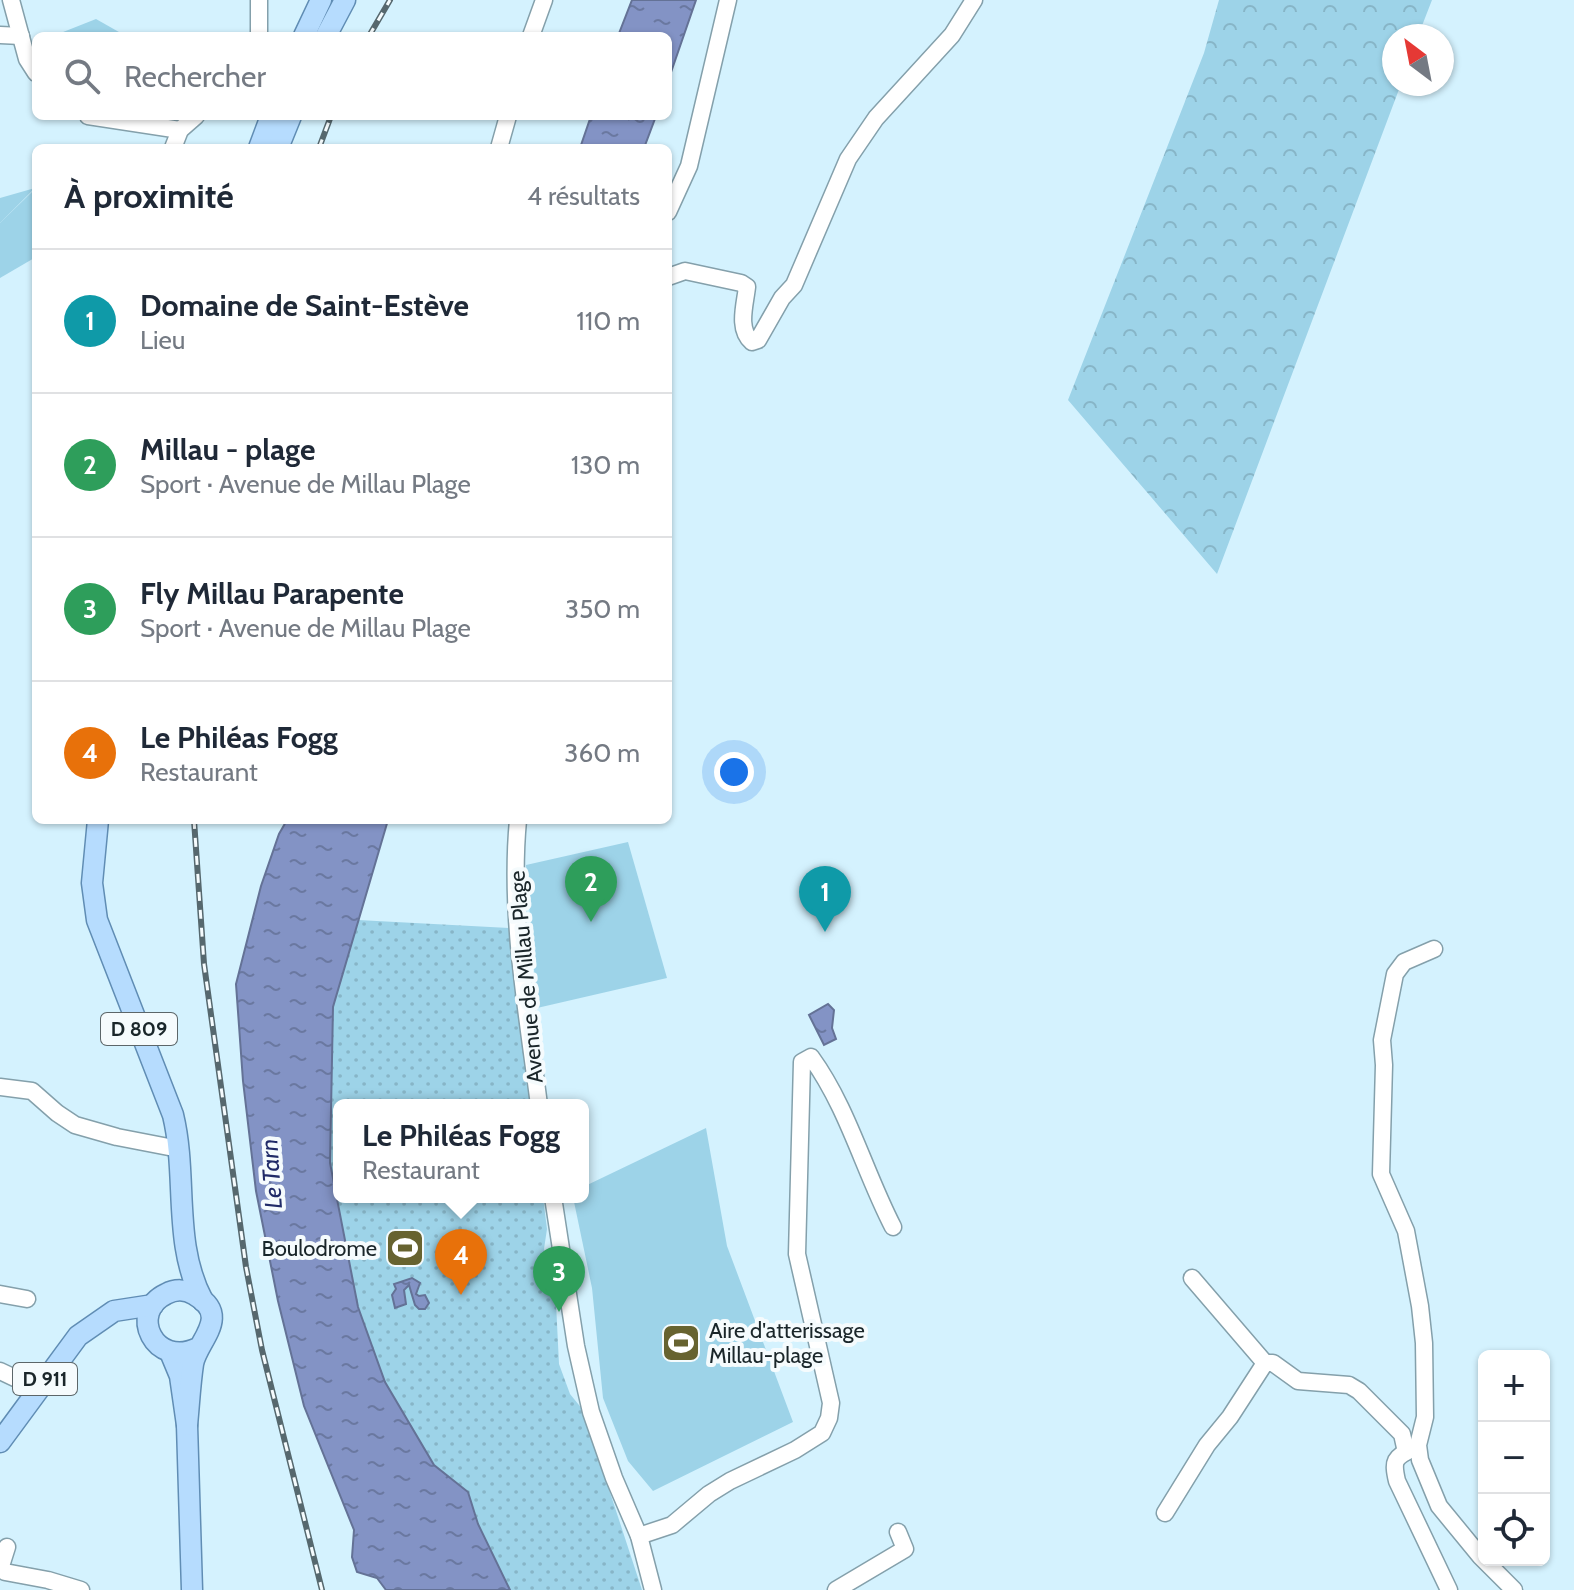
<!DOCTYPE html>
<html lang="fr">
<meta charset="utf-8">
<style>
:root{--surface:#fff;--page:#f6f6f7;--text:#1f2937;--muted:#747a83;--line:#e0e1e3;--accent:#1a73e8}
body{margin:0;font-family:Cabin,sans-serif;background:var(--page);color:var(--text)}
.controls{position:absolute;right:24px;bottom:24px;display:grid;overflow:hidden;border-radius:12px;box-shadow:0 2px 6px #0004}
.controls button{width:72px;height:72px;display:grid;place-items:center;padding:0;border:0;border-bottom:2px solid var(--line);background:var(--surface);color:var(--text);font:40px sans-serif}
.compass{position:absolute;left:1382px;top:24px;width:72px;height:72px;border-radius:50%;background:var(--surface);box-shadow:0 2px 6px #0004;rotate:328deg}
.you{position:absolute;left:734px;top:772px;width:28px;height:28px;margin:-20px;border:6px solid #fff;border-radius:50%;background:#1a73e8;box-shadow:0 0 0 12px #1a73e833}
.badge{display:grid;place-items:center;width:52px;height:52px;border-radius:50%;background:var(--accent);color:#fff;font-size:26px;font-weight:700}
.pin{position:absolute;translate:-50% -66px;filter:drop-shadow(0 2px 4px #0008)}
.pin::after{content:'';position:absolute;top:42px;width:28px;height:24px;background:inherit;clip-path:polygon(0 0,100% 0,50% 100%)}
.popup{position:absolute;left:333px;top:1099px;width:256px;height:104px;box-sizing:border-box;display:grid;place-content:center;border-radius:12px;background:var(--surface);filter:drop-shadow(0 2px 6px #0005);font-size:26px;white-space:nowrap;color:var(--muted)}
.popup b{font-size:30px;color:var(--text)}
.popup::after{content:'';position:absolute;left:50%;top:100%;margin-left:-16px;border:16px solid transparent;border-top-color:var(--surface)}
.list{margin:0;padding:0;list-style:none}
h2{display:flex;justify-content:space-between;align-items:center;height:104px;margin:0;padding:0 32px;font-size:34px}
h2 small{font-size:26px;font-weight:400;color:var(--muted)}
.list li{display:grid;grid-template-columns:52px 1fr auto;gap:24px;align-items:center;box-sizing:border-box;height:144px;padding:0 32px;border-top:2px solid var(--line)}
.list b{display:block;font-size:30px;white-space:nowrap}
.list p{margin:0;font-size:26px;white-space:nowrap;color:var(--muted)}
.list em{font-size:26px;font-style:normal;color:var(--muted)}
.icon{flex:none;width:44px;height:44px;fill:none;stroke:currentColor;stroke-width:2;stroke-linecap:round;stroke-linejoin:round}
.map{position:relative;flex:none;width:1574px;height:1590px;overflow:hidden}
.search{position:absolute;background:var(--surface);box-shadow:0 2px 6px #0004;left:32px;top:32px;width:640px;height:88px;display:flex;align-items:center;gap:20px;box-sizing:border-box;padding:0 28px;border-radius:12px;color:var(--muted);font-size:30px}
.panel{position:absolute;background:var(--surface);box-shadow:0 2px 6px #0004;left:32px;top:144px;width:640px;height:680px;border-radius:12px}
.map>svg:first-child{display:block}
.grass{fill:#9dd3e8}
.forest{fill:url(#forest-crowns)}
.park{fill:url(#park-dots)}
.water{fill:url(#water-ripples);stroke:#647296;stroke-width:2}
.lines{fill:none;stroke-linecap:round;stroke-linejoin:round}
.minor-casing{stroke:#84a0ab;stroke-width:19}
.major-casing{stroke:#608db4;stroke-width:23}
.minor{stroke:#fff;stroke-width:16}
.major{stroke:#b6dcfe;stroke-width:20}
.rail-casing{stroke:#56686e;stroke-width:6}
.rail{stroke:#f5fbfd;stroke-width:3;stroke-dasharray:9;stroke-linecap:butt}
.labels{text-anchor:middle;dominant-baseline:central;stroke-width:8;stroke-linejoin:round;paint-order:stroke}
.shield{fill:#f5fbfd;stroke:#5c6669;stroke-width:2}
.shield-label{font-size:20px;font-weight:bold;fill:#1a262a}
.street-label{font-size:22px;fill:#1a262a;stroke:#f5fbfd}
.poi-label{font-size:22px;fill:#1a262a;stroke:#f5fbfd;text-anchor:end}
.water-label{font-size:24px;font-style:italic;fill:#202b68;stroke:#f5fbfd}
</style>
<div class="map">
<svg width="1574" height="1590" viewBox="0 0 1574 1590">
<defs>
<pattern id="forest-crowns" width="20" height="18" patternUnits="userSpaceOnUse" patternTransform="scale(2)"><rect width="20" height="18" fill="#9dd3e8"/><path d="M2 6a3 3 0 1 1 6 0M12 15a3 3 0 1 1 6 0" fill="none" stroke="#87b5c7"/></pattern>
<pattern id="park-dots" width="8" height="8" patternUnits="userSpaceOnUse" patternTransform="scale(2)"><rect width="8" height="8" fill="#9dd3e8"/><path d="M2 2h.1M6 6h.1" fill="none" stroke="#87b5c7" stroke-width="1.8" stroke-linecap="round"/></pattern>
<pattern id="water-ripples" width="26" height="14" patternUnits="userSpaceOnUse" patternTransform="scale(2)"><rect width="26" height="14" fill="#8393c5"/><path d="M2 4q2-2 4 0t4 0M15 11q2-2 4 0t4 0" fill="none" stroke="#6a78a0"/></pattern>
</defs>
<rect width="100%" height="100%" fill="#d4f2fe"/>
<g class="grass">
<path d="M96 19 126 36H53Z"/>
<path d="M36 188V257L0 278V223Z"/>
<path d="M628 842 667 978 537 1008 526 865Z"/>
<path d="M706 1128 727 1246 793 1422 653 1491 628 1461 603 1398 592 1288 573 1197H583V1187Z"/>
</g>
<g class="forest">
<path d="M1219 0H1432L1418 36H1394V84H1401L1217 574 1068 400 1204 53Z"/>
<path d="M35 188 0 223V198Z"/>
</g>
<path class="park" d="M358 920 509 928 530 1105H339V1197H543L547 1229 544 1249 556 1303 559 1364 570 1394 583 1410 642 1590H510L478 1524 468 1493 434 1465 385 1382 358 1307 330 1163 333 1007Z"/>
<g class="water">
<path d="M632 0H696L668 81V36H618Z"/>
<path d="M591 116H656L644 148H580Z"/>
<path d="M287 820H388L333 1007 330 1163 358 1307 385 1382 434 1465 468 1492 478 1524 510 1590H386L377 1578 357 1572 352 1557 354 1530 304 1406 278 1301 256 1191 243 1081 236 984 261 886 279 834Z"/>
<path d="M828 1004 834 1010 832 1028 836 1039 824 1045 809 1015Z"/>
<path d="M412 1278 420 1283 416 1294 419 1296 425 1295 429 1303 425 1309H419L415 1305 409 1285 404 1290 406 1304 395 1308 392 1295 396 1289 394 1284Z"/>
</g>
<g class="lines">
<g class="minor-casing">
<g id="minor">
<path d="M11 0 27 59 36 73"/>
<path d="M0 35 21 36"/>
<path d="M259 36V0"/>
<path d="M531 36 544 0"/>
<path d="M88 116 180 130"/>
<path d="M173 148 180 130 196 116"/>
<path d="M499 148 508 116"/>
<path d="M668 212 689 166 728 0"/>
<path d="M668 277 685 271 741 283 747 287C745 305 737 329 752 342L758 340 782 298 794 285 848 159 876 118 952 35 974 0"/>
<path d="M518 820C509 915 527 1011 539 1105"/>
<path d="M1434 949 1404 962 1395 974 1382 1040 1384 1065 1381 1174 1406 1231 1420 1306 1424 1343 1425 1417 1418 1445 1420 1460 1439 1506 1480 1556 1514 1590"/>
<path d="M0 1087 32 1091 57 1113 75 1125 117 1137 179 1149"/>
<path d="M553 1197 576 1346 591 1412 614 1478 639 1536 653 1590"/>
<path d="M1192 1278 1265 1363"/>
<path d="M0 1294 27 1299"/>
<path d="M0 1371 38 1389"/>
<path d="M1413 1448C1395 1458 1392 1459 1397 1481L1449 1590"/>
<path d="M1165 1513 1207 1445 1230 1417 1265 1363H1273L1298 1381 1349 1385 1359 1391 1402 1434 1406 1452"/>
<path d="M639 1536 672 1525 709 1494 730 1481 795 1450 822 1433 829 1418 831 1403 797 1254 802 1062 811 1057C848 1108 864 1171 893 1227"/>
<path d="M7 1547 1 1566 5 1572 48 1580 81 1590"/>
<path d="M836 1590 905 1549 898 1532"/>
</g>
</g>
<g class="major-casing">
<g id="major">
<path d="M304 36 321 0"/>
<path d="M326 36 345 0"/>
<path d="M259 148 271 116"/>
<path d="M278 148 291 116"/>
<path d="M98 820 92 883 97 920 173 1115C188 1177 172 1243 203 1301"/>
<path d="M170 1352 180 1376 187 1425 192 1590"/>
<path d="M187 1425C189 1405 190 1384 193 1364 197 1341 232 1316 195 1295 186 1289 175 1289 166 1294 128 1312 154 1369 198 1348"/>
<path d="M0 1442 78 1336 114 1311 153 1305"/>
</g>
</g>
<use href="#minor" class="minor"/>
<use href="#major" class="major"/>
<g class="rail-casing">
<g id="rail">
<path d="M369 36 390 0"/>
<path d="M319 148 331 116"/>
<path d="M194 820 204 964 246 1267 262 1350 322 1590"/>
</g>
</g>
<use href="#rail" class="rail"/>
</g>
<defs>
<g id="stadium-square" transform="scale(2)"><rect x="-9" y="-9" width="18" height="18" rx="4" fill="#676330" stroke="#f5fbfd"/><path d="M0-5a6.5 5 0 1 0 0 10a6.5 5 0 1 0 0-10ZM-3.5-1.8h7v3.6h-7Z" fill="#fff"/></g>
</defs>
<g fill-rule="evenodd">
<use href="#stadium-square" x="405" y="1248"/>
<use href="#stadium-square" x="681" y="1343"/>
</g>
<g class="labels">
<g class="shield">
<rect x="101" y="1013" width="76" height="32" rx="6"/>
<rect x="13" y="1363" width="64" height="32" rx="6"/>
</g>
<g class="shield-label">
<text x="139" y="1029">D 809</text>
<text x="45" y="1379">D 911</text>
</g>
<g class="street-label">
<text transform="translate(526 977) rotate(-95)">Avenue de Millau Plage</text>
</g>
<g class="poi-label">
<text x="377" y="1248">Boulodrome</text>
<text x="709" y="1330" text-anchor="start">Aire d'atterissage<tspan x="709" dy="25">Millau-plage</tspan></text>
</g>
<g class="water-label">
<text transform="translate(271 1174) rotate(-94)">Le Tarn</text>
</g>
</g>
</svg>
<div class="controls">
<button>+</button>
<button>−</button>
<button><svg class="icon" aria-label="locate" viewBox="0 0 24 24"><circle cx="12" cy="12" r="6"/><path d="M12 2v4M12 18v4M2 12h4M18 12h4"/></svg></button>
</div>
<svg class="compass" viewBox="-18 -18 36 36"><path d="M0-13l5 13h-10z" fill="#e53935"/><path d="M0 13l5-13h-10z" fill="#747a83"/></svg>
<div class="you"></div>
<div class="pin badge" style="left:825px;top:932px;background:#0f9aa8">1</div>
<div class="pin badge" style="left:591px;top:922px;background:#2e9e5b">2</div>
<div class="pin badge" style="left:559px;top:1312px;background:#2e9e5b">3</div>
<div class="pin badge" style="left:461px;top:1295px;background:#e8710a">4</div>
<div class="popup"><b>Le Philéas Fogg</b>Restaurant</div>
<div class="search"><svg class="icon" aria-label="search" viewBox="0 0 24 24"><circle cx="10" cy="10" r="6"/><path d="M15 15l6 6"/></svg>Rechercher</div>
<section class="panel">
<h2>À proximité<small>4 résultats</small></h2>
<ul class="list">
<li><span class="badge" style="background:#0f9aa8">1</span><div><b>Domaine de Saint-Estève</b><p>Lieu</p></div><em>110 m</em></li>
<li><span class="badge" style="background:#2e9e5b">2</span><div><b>Millau - plage</b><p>Sport · Avenue de Millau Plage</p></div><em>130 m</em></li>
<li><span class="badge" style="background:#2e9e5b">3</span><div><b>Fly Millau Parapente</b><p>Sport · Avenue de Millau Plage</p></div><em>350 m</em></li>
<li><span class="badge" style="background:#e8710a">4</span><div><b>Le Philéas Fogg</b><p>Restaurant</p></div><em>360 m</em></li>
</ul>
</section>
</div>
